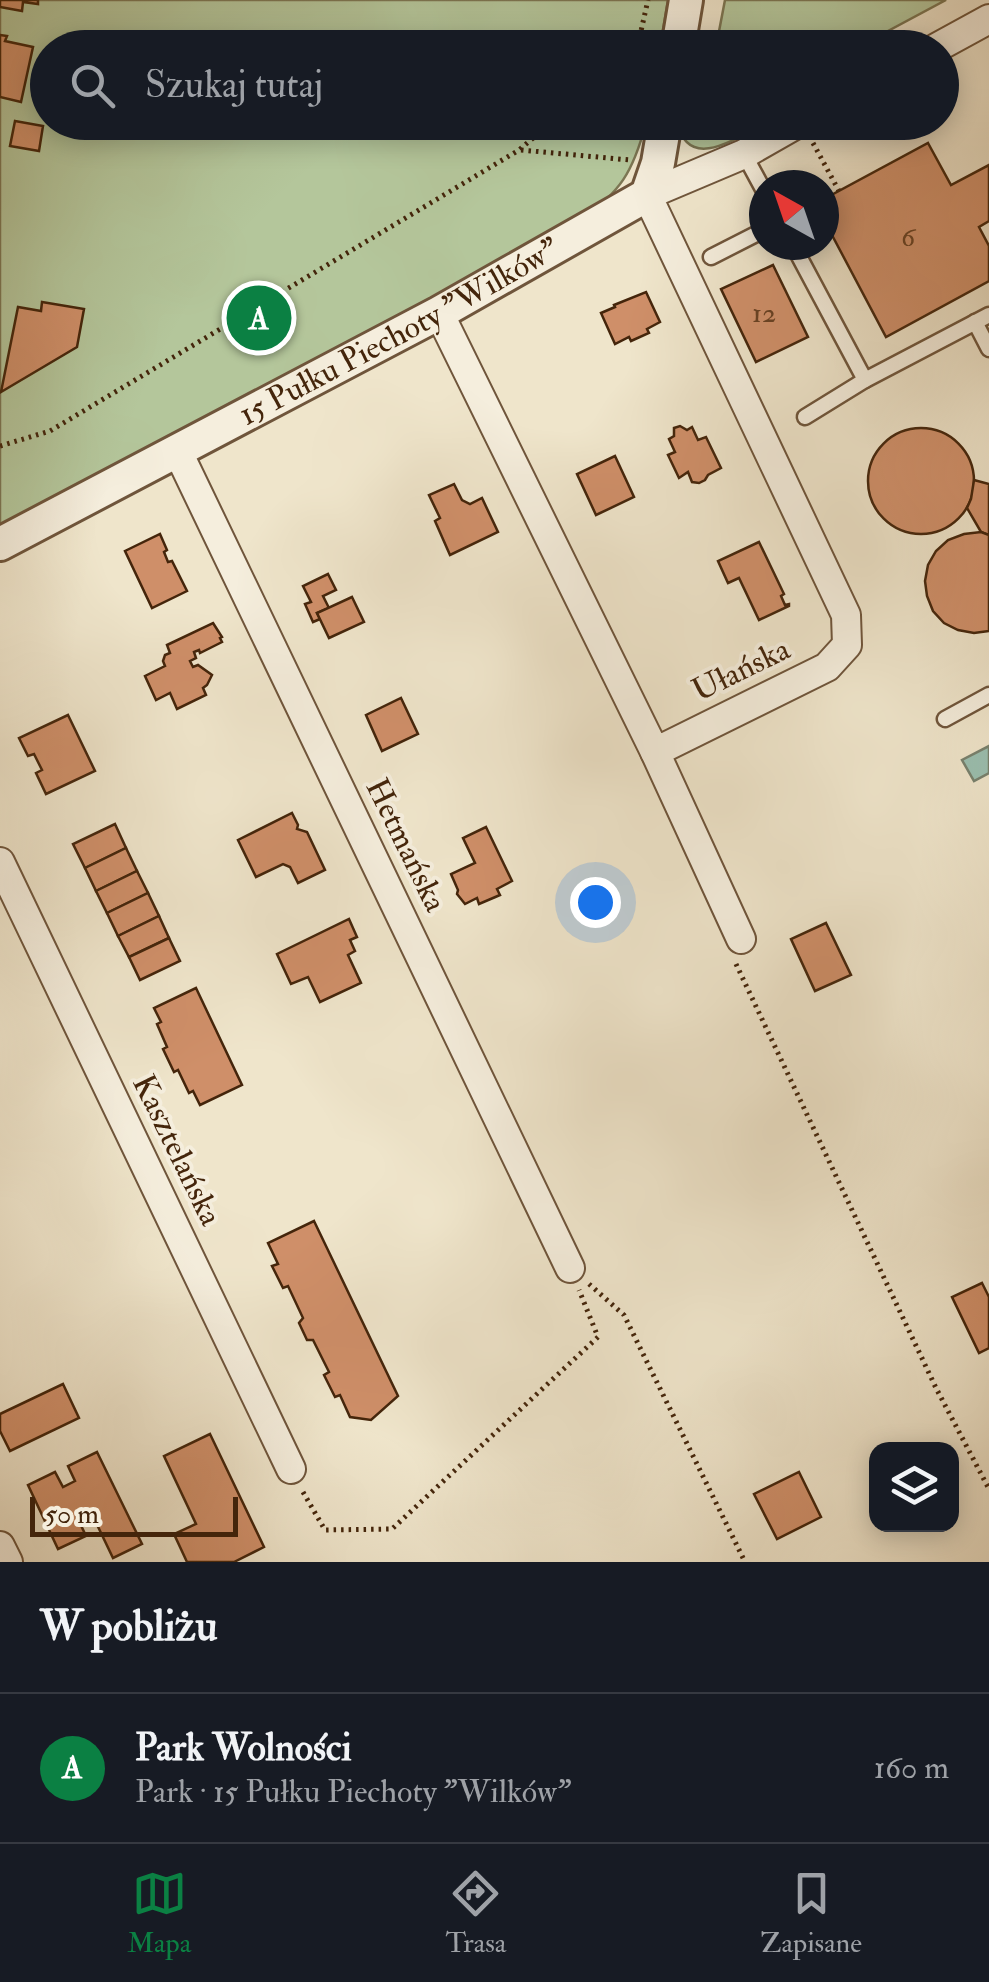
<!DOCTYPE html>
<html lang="pl">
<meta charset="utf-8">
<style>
:root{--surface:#171b24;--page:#242831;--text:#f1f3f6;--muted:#9ea1a6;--line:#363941;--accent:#0b8043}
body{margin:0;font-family:"IM FELL Double Pica",serif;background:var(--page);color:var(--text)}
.controls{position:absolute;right:30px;bottom:30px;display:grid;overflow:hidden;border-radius:20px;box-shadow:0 5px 25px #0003}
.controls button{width:90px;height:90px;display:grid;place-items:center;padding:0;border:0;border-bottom:2px solid var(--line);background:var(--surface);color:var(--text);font:50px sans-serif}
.compass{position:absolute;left:749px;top:170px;width:90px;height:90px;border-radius:50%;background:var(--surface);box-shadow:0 5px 25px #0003;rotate:320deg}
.scale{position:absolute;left:30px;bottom:25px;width:208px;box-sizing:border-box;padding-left:10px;border:5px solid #44250b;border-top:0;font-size:28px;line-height:35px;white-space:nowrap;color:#44250b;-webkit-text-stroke:8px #f5eedd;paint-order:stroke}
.you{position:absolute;left:595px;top:902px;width:35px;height:35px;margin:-25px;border:8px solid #fff;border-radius:50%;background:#1a73e8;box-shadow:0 0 0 15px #1a73e833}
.badge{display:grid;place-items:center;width:65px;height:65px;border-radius:50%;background:var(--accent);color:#fff;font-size:32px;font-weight:700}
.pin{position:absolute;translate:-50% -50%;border:5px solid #fff;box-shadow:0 2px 10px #0006}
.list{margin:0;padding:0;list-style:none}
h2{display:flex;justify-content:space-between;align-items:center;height:130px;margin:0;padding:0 40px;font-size:42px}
h2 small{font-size:32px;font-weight:400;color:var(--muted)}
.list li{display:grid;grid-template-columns:65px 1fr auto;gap:30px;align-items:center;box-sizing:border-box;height:150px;padding:0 40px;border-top:2px solid var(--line)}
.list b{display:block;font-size:38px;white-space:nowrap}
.list p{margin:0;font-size:32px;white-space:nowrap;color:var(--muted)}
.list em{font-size:32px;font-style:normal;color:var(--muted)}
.icon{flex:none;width:55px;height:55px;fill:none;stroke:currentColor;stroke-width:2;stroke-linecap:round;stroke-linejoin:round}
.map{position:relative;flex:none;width:989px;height:1562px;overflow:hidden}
.search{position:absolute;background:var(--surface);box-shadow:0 5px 25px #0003;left:30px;right:30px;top:30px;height:110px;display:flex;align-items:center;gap:25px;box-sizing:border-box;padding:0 35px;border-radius:55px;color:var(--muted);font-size:38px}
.sheet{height:280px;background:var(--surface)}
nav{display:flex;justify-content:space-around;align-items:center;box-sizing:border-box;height:140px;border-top:2px solid var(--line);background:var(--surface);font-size:28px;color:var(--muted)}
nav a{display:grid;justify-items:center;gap:5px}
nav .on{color:var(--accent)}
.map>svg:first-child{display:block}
.green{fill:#b4c69b;stroke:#7c7653;stroke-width:2.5}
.water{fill:#9bc0b1;stroke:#78826f;stroke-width:2.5}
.building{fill:#cf8f69;stroke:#44250b;stroke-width:2.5}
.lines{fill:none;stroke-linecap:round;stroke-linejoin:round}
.service-casing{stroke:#6f553b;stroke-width:19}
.minor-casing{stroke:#6f553b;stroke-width:32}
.tertiary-casing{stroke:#6f553b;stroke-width:38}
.path{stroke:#44250b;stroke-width:5;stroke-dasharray:2.5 5;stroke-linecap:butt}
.service{stroke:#f5eedd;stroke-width:14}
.minor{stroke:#f5eedd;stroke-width:28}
.tertiary{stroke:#f5eedd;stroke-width:32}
.labels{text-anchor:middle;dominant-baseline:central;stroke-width:8;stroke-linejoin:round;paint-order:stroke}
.number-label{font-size:28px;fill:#674022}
.street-label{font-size:32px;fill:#44250b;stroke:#f5eedd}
</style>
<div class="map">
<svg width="989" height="1562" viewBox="0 0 989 1562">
<rect width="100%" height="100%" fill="#efe5cb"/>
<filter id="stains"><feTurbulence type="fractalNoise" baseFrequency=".002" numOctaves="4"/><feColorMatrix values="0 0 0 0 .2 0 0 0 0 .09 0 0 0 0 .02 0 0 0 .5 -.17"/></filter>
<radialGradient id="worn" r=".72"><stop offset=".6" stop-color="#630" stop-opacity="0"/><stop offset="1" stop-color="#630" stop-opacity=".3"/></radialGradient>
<g class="green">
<path d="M0 0H668L660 47 48 48V122L646 123C633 172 621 192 578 222L0 526Z"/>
<path d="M725 0H946L858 47H716Z"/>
<path d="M678 123H765C738 137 688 173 678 123Z"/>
</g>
<path class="water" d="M989 746V773L974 781 962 760Z"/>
<g class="building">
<path d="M0 0H38V4L23 2 22 11 0 7Z"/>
<path d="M0 35 7 36 5 41 33 47 21 102 0 97Z"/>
<path d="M15 121 43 126 39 151 10 146Z"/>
<path d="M928 143 951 185 989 165V221L979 227 989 246V281L886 337 824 220V199Z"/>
<path d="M773 265 808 337 756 362 721 289Z"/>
<path d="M646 292 660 322 647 329 649 333 631 341 629 337 615 344 601 313 615 307 614 305Z"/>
<path d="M42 302 84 309 77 347 1 392 18 307 41 311Z"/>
<path d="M680 426 687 430 692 427 698 440 706 437 721 468 708 475 705 480 699 483 692 482 688 472 679 478 668 455 675 452 669 439 674 436V428Z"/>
<circle cx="921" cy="481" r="53"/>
<path d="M615 456 634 497 596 515 577 474Z"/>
<path d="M974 480 989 484V535L981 532 967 508 971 499Z"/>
<path d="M454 484 462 500 470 504 482 498 498 532 450 555 435 521 440 518 429 495Z"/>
<path d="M981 532 989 535V631L974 633 958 630 944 623 933 611 927 596 925 581 928 565 936 551 948 540 964 534Z"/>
<path d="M160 534 167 550 164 552 168 562 172 561 187 591 152 608 125 551Z"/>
<path d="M759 542 784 594 781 596 785 605 789 604V606L759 620 739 578 728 583 718 561Z"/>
<path d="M328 574 336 590 323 596 329 608 317 613 320 619 313 622 305 604 311 602 303 586Z"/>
<path d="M352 597 364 622 329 638 317 613Z"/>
<path d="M213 623 222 637 220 638 222 642 200 653 199 650 194 652 196 658 190 661 193 667 198 665 212 675 207 685 203 688 206 695 177 709 170 693 156 700 145 676 165 666 163 661 165 655 170 653 167 645Z"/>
<path d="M401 698 418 734 382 751 366 715Z"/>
<path d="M68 715 95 771 46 794 36 773 42 770 34 754 28 756 19 738Z"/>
<path d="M292 813 298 825 297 829 307 832 325 870 298 883 290 867 283 864 256 877 238 840Z"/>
<path d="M115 824 126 848 85 868 73 844Z"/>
<path d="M486 827 512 881 497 889 500 895 479 904 477 898 465 904 457 894 458 890 451 874 475 863 463 838Z"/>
<path d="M126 848 137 871 96 891 85 868Z"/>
<path d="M137 871 148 893 107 913 96 891Z"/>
<path d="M148 893 159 916 118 936 107 913Z"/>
<path d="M159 916 169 938 129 957 118 936Z"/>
<path d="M349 919 357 937 350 940 355 951 348 955 361 983 320 1002 308 977 291 984 277 954Z"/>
<path d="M826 923 851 975 815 991 791 939Z"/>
<path d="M169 938 180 961 140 980 129 957Z"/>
<path d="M196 988 242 1085 200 1105 193 1091 189 1093 178 1070 174 1072 163 1049 167 1047 157 1024 161 1022 154 1008Z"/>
<path d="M314 1221 398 1396 371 1420 350 1417 340 1395 335 1397 324 1375 329 1372 313 1340H307L299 1323 303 1318 288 1286 283 1288 272 1266 278 1264 268 1243Z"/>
<path d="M982 1283 989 1297V1348L979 1353 952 1297Z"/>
<path d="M63 1384 79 1418 10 1451 0 1431V1414Z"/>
<path d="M210 1434 264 1547 234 1562H187L174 1534 196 1524 164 1456Z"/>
<path d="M97 1452 142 1544 113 1558 90 1510 77 1517 86 1536 58 1549 28 1485 55 1472 63 1487 75 1481 68 1466Z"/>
<path d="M799 1472 821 1517 777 1539 754 1494Z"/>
</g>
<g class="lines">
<g class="service-casing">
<g id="service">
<path d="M744 154 764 191"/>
<path d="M793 245 865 380 989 315"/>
<path d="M711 257 764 230"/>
<path d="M975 322 989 349"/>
<path d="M805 417 865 380"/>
<path d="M945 719 989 695"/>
</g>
</g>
<g class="minor-casing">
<g id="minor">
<path d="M936 48 989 19"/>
<path d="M439 313 655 752 827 667 847 645 846 615 647 195 744 154 800 122"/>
<path d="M178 452 570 1268"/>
<path d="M655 752 741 939"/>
<path d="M0 862 291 1469"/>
<path d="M0 1546 8 1562"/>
</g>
</g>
<g class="tertiary-casing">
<g id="tertiary">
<path d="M678 48 686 0"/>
<path id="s1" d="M0 544 439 313 647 195 658 163 665 122"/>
</g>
</g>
<g class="path">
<path d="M628 48 641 31 648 0"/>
<path d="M813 143 839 191"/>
<path d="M521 150 630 160"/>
<path d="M0 446 50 431 519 150 552 122"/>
<path d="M736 964 936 1388 989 1489"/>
<path d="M589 1284 624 1315 745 1562"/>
<path d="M303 1492 325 1530 392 1529 598 1337 579 1290"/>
</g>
<use href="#service" class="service"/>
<use href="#minor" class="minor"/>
<use href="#tertiary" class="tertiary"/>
</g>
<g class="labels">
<g class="number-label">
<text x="908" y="237">6</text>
<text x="764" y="313">12</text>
</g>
<g class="street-label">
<text stroke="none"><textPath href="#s1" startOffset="452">15 Pułku Piechoty "Wilków"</textPath></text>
<text transform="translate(741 670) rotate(-26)">Ułańska</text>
<text transform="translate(406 845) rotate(64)">Hetmańska</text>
<text transform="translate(177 1150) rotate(64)">Kasztelańska</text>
</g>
</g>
<rect width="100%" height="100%" filter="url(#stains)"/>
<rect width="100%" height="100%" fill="url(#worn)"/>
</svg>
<div class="controls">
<button><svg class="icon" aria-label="layers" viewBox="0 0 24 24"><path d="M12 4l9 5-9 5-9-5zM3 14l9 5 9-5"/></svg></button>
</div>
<svg class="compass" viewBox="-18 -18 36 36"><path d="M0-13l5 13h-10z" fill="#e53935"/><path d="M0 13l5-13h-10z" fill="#9ea1a6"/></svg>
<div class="scale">50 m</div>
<div class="you"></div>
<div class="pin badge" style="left:259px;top:318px">A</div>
<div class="search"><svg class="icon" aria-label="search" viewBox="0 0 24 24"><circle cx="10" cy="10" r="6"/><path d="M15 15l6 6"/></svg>Szukaj tutaj</div>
</div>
<section class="sheet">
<h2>W pobliżu<small></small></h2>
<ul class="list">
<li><span class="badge">A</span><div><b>Park Wolności</b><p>Park · 15 Pułku Piechoty &quot;Wilków&quot;</p></div><em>160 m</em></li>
</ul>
</section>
<nav>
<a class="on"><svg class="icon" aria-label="map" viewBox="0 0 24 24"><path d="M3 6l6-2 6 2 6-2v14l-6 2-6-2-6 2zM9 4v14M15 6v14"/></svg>Mapa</a>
<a><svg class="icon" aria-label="directions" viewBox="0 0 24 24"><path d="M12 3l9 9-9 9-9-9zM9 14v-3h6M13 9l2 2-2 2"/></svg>Trasa</a>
<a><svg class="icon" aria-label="saved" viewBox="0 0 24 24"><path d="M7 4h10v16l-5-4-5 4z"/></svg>Zapisane</a>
</nav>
